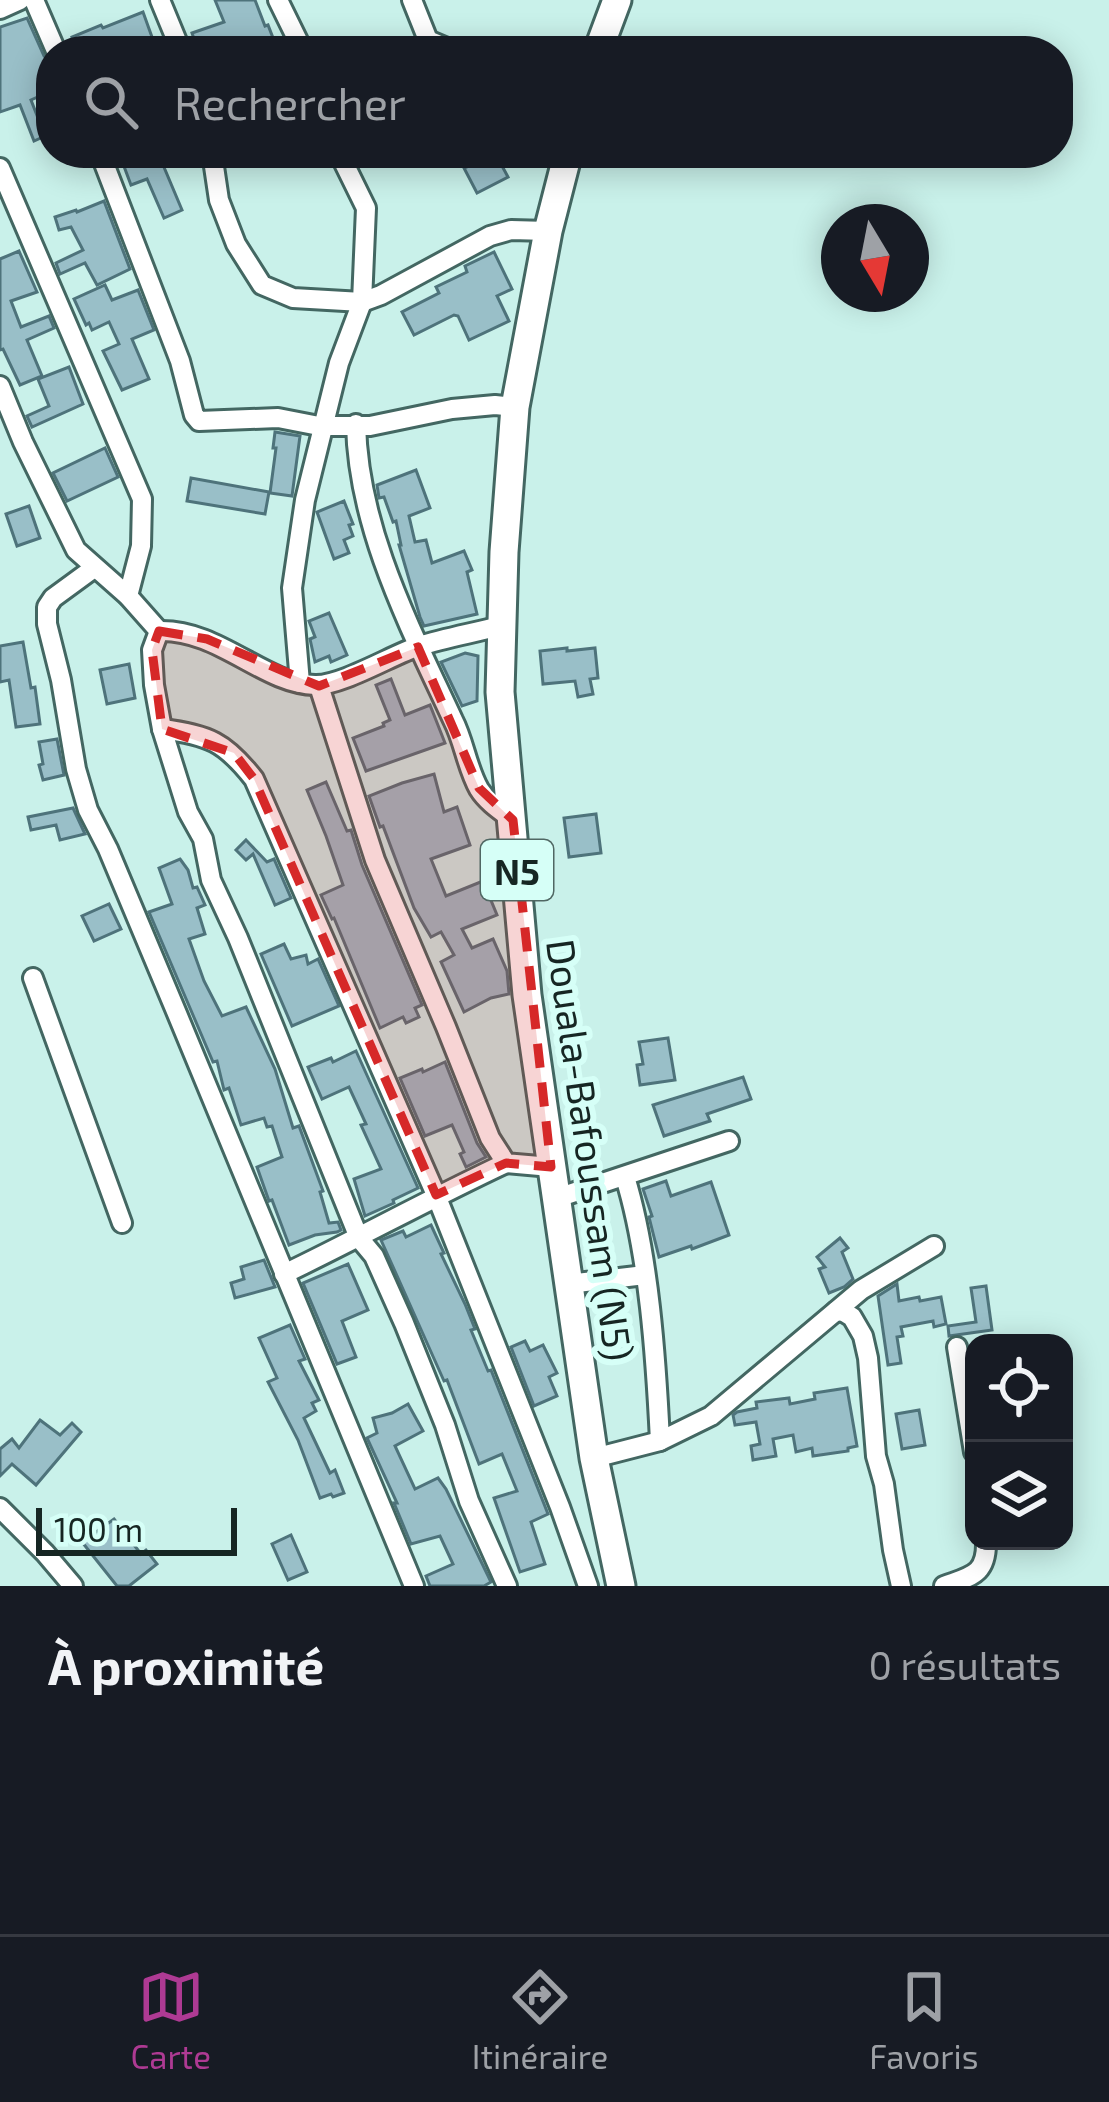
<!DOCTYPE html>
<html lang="fr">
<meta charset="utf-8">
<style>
:root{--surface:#171b24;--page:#20242c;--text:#f1f3f6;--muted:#9ea1a6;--line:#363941;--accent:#ae3a93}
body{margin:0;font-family:"Exo 2",sans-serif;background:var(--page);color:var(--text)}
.controls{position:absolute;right:36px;bottom:36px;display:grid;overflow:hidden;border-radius:24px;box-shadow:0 6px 30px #0003}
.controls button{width:108px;height:108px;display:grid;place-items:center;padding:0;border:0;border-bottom:3px solid var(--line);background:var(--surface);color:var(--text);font:60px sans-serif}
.compass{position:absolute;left:821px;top:204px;width:108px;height:108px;border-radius:50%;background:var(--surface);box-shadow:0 6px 30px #0003;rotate:170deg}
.scale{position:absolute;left:36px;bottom:30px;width:201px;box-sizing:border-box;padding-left:12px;border:6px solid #162623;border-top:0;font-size:33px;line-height:42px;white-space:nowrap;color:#162623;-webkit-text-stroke:9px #d6fff7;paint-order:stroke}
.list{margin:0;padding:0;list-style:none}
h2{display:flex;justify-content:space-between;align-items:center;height:156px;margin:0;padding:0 48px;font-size:51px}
h2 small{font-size:39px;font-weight:400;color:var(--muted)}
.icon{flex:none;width:66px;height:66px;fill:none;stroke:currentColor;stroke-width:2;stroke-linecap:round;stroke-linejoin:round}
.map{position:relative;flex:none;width:1109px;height:1586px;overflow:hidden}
.search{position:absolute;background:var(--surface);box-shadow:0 6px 30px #0003;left:36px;right:36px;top:36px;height:132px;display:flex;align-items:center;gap:30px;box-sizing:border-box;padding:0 42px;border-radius:48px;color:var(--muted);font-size:45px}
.sheet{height:348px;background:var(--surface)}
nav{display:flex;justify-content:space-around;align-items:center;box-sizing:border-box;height:168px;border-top:3px solid var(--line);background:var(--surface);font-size:33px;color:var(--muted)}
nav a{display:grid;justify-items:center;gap:6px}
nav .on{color:var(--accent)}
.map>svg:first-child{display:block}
.building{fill:#99bfc8;stroke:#4e737b;stroke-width:3}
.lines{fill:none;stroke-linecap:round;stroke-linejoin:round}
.minor-casing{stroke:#436762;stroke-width:24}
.highway-casing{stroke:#436762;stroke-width:33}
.minor{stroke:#fff;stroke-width:18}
.highway{stroke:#fff;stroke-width:27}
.marked{fill:#d62828;fill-opacity:0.2;stroke:#d62828;stroke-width:9;stroke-dasharray:24 15;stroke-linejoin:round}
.labels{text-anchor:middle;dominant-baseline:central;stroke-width:12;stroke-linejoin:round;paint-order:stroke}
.shield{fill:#d6fff7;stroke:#506763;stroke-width:3}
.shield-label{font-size:36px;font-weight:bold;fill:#162623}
.street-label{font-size:39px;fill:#162623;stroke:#d6fff7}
</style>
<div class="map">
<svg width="1109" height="1586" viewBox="0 0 1109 1586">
<rect width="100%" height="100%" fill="#c9f1ea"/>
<g class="building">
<path d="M215 0H255L265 26 268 25 273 38 240 51H198L192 33 224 22Z"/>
<path d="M143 12 157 51H78L72 37 101 25 103 28Z"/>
<path d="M27 18 44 56 51 63V91L31 100 45 136 34 141 20 105 0 112V27Z"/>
<path d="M119 153H158L182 210 164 218 147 179 131 185Z"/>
<path d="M463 153H495L508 177 477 193 464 168 469 166Z"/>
<path d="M104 201 130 269 97 285 85 263 60 274 56 263 83 250 71 227 59 230 55 217 76 210 77 212Z"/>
<path d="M19 251 37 292 11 301 21 327 49 316 54 328 27 340 42 376 20 385 3 349 0 350V259Z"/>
<path d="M494 252 512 289 497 296 509 321 469 340 458 316 454 315 414 335 402 312 439 293 436 287 467 272 465 266Z"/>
<path d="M105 285 112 300 138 290 154 330 132 339 149 379 122 390 103 351 119 344 109 322 92 330 89 323 86 325 74 299Z"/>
<path d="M69 367 83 404 32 427 27 416 49 406 38 379Z"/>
<path d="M275 432 300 436 292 496 270 493 276 448H273Z"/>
<path d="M105 448 118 477 67 501 53 473Z"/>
<path d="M416 470 430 508 409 516 415 542 426 540 432 563 464 551 472 570 467 572 477 614 424 626 420 617 399 545H401L396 521 393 522 384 497 379 498 377 485Z"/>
<path d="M191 478 269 492 265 514 187 501Z"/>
<path d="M344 501 353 524 349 525 353 536 344 540 349 553 334 559 317 512Z"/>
<path d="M29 506 40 538 17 546 6 514Z"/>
<path d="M329 613 347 655 331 662 329 656 315 662 310 639 315 637 309 621Z"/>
<path d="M23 642 31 688 35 687 40 724 16 727 9 680 0 682V646Z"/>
<path d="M567 648V651L595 648 598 678 590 679 593 694 578 697 575 681 543 684 540 651Z"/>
<path d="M465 653 478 656 477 701 462 706 441 662Z"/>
<path d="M129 664 135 698 107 704 100 670Z"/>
<path d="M391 679 405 715 430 705 445 743 366 771 353 738 384 726 383 723 390 720 376 685Z"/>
<path d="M57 739 64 775 43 780 39 765 43 764 39 742Z"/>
<path d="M434 774 444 812 457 807 470 845 431 859 446 896 483 881 497 915 462 929 472 948 493 939 507 971 509 994 491 998 464 1012 441 962 454 955 441 932 431 937 414 908 383 826 380 827 369 796 402 783Z"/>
<path d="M326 782 347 831 351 830 362 865 422 1005 415 1008 419 1017 406 1023 403 1017 380 1028 334 918 332 919 321 895 343 885 326 836 307 790Z"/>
<path d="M73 808 85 834 60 840 56 825 31 830 28 817Z"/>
<path d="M596 814 601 853 569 857 564 818Z"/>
<path d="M246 840 267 862 274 859 291 898 275 905 253 854 246 860 236 850Z"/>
<path d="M180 859 188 870 193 888 197 887 205 905 197 908 205 934 189 939 204 981 222 1016 246 1007 275 1069 293 1128 299 1126 323 1191 320 1192 329 1223 338 1222 341 1230 337 1232 315 1235 289 1245 272 1200 269 1201 257 1167 282 1157 272 1126 267 1127 264 1118 241 1125 229 1088 224 1090 217 1061 213 1062 149 912 172 904 159 868Z"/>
<path d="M109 904 121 929 94 941 82 916Z"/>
<path d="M284 944 291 959 306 955 308 964 318 959 339 1006 292 1026 261 954Z"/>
<path d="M668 1038 675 1080 640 1085 637 1065 643 1064 639 1042Z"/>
<path d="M356 1051 418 1188 393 1200 394 1203 365 1216 354 1179 381 1169 361 1125 366 1124 349 1087 322 1099 308 1067 331 1058 333 1062Z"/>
<path d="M445 1062 477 1143 486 1157 466 1167 460 1154 464 1152 452 1125 425 1136 400 1078 422 1069 423 1072Z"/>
<path d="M743 1077 751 1099 707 1114 710 1121 664 1136 653 1105Z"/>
<path d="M666 1181 671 1196 711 1182 729 1235 692 1249 691 1246 659 1257 649 1217 652 1216 643 1189Z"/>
<path d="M431 1225 444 1253 441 1254 465 1304 475 1329 471 1330 488 1371 491 1370 548 1514 531 1522 545 1564 520 1572 494 1498 517 1491 502 1454 479 1464 447 1380 444 1381 381 1240 403 1231 406 1237Z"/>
<path d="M840 1238 848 1248 842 1252 853 1279 844 1287 829 1293 819 1269 825 1267 817 1257Z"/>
<path d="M264 1260 275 1287 235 1298 231 1283 244 1279 241 1267Z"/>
<path d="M348 1264 368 1310 342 1321 356 1357 337 1364 303 1283Z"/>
<path d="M897 1284 899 1301 919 1297 920 1301 941 1297 946 1324 934 1327 933 1321 901 1327 903 1336 897 1337 901 1363 888 1365 878 1296Z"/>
<path d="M986 1286 992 1330 949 1336 948 1326 976 1322 971 1288Z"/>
<path d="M290 1325 305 1359 299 1361 319 1400 312 1403 316 1411 304 1418 330 1473 335 1470 344 1493 333 1497 331 1494 320 1498 298 1440 268 1382 277 1378 259 1338Z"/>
<path d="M525 1341 530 1351 543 1345 557 1373 549 1377 557 1396 534 1406 511 1347Z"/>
<path d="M847 1388 857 1446 848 1448V1451L813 1456 812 1448 796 1452 793 1435 773 1439 776 1456 753 1460 751 1446 760 1444 756 1422 735 1425 733 1415 737 1412 757 1408 756 1402 789 1398 790 1404 815 1399 814 1393Z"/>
<path d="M408 1404 423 1431 395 1446 415 1489 438 1478 446 1489 491 1582 484 1586H430L426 1576 453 1564 440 1536 411 1544 394 1503H397L367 1438 377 1433 373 1418 392 1413Z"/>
<path d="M919 1410 925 1445 902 1449 896 1414Z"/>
<path d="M40 1420 60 1435 72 1423 81 1432 36 1485 12 1464 0 1476V1449L12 1439 19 1448Z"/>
<path d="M114 1519 141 1554 146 1550 157 1564 129 1586H117L82 1542Z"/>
<path d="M291 1535 307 1572 288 1580 272 1544Z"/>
</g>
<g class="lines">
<g class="minor-casing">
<g id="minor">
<path d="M34 0 56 51"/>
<path d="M160 0 181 51"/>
<path d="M278 0 303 51"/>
<path d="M412 0 428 40 454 51"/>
<path d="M0 9 20 0"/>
<path d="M100 153 180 361 194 415 199 421 278 418 319 426H370L452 409 495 405 515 407"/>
<path d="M212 153 219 200 236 244 262 285 293 298 362 302 381 295 490 236 511 230 548 231"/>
<path d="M0 168 142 499 141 546 128 596"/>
<path d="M0 386 23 442 76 550 128 596 159 631 152 650 154 685 162 729 188 812 203 839 211 880 238 938 359 1238 374 1256 404 1323 445 1425 469 1501 507 1586"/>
<path d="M356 424C358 529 410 627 453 720 464 741 467 768 479 789 487 802 501 811 513 820"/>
<path d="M94 568 53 598 47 607V624L61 680 76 769 88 810 108 849 178 1016 414 1586"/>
<path d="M159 631C219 629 263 684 315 685 341 686 392 655 419 646 445 638 473 633 500 626"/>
<path d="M300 683 292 588 305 500 339 363 362 302 366 208 339 153"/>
<path d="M319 686 375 860 446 1027 490 1138 506 1163 551 1167"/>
<path d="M162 729C209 735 225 742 254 779L436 1195 560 1507 588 1586"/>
<path d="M33 978 122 1223"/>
<path d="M625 1177C649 1255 656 1359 660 1441"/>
<path d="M557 1198 729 1141"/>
<path d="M284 1274C359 1238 431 1198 506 1163"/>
<path d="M568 1284 645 1275"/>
<path d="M836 1311 844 1312 852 1317 863 1336 868 1358 876 1456 884 1484 893 1550 901 1586"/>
<path d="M957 1347 974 1452"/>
<path d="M594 1458 660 1441 711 1416 861 1290 934 1246"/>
<path d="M0 1508 45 1553 73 1586"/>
<path d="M944 1586C971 1576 987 1575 986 1541"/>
</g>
</g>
<g class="highway-casing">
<g id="highway">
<path d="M598 51 617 0"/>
<path d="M568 153 548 231 515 407 504 552 500 692 527 995 594 1458 621 1586"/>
</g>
</g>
<use href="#minor" class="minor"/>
<use href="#highway" class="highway"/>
</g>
<path class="marked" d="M159 631 207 639 319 686 418 647 479 788 513 820 551 1167 506 1163 436 1195 254 779 234 753 162 729 152 650Z"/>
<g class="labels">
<rect class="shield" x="481" y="840" width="72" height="60" rx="9"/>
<g class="shield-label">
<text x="517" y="870">N5</text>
</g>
<g class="street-label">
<text transform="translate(591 1150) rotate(82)">Douala-Bafoussam (N5)</text>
</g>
</g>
</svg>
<div class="controls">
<button><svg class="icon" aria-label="locate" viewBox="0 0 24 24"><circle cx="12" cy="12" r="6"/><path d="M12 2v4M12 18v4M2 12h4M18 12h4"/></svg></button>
<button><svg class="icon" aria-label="layers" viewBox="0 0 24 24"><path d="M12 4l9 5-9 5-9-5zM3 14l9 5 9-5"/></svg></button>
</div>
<svg class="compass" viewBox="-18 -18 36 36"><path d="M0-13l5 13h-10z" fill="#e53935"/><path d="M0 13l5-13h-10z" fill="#9ea1a6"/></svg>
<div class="scale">100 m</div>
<div class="search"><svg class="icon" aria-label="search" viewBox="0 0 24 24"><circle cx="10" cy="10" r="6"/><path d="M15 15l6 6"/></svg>Rechercher</div>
</div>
<section class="sheet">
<h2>À proximité<small>0 résultats</small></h2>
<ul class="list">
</ul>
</section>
<nav>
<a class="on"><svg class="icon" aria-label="map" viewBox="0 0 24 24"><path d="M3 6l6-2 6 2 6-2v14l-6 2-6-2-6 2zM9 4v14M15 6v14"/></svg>Carte</a>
<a><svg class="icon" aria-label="directions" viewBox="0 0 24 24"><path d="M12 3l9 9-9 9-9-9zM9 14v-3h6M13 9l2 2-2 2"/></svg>Itinéraire</a>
<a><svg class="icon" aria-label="saved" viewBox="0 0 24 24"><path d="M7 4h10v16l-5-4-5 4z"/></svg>Favoris</a>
</nav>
